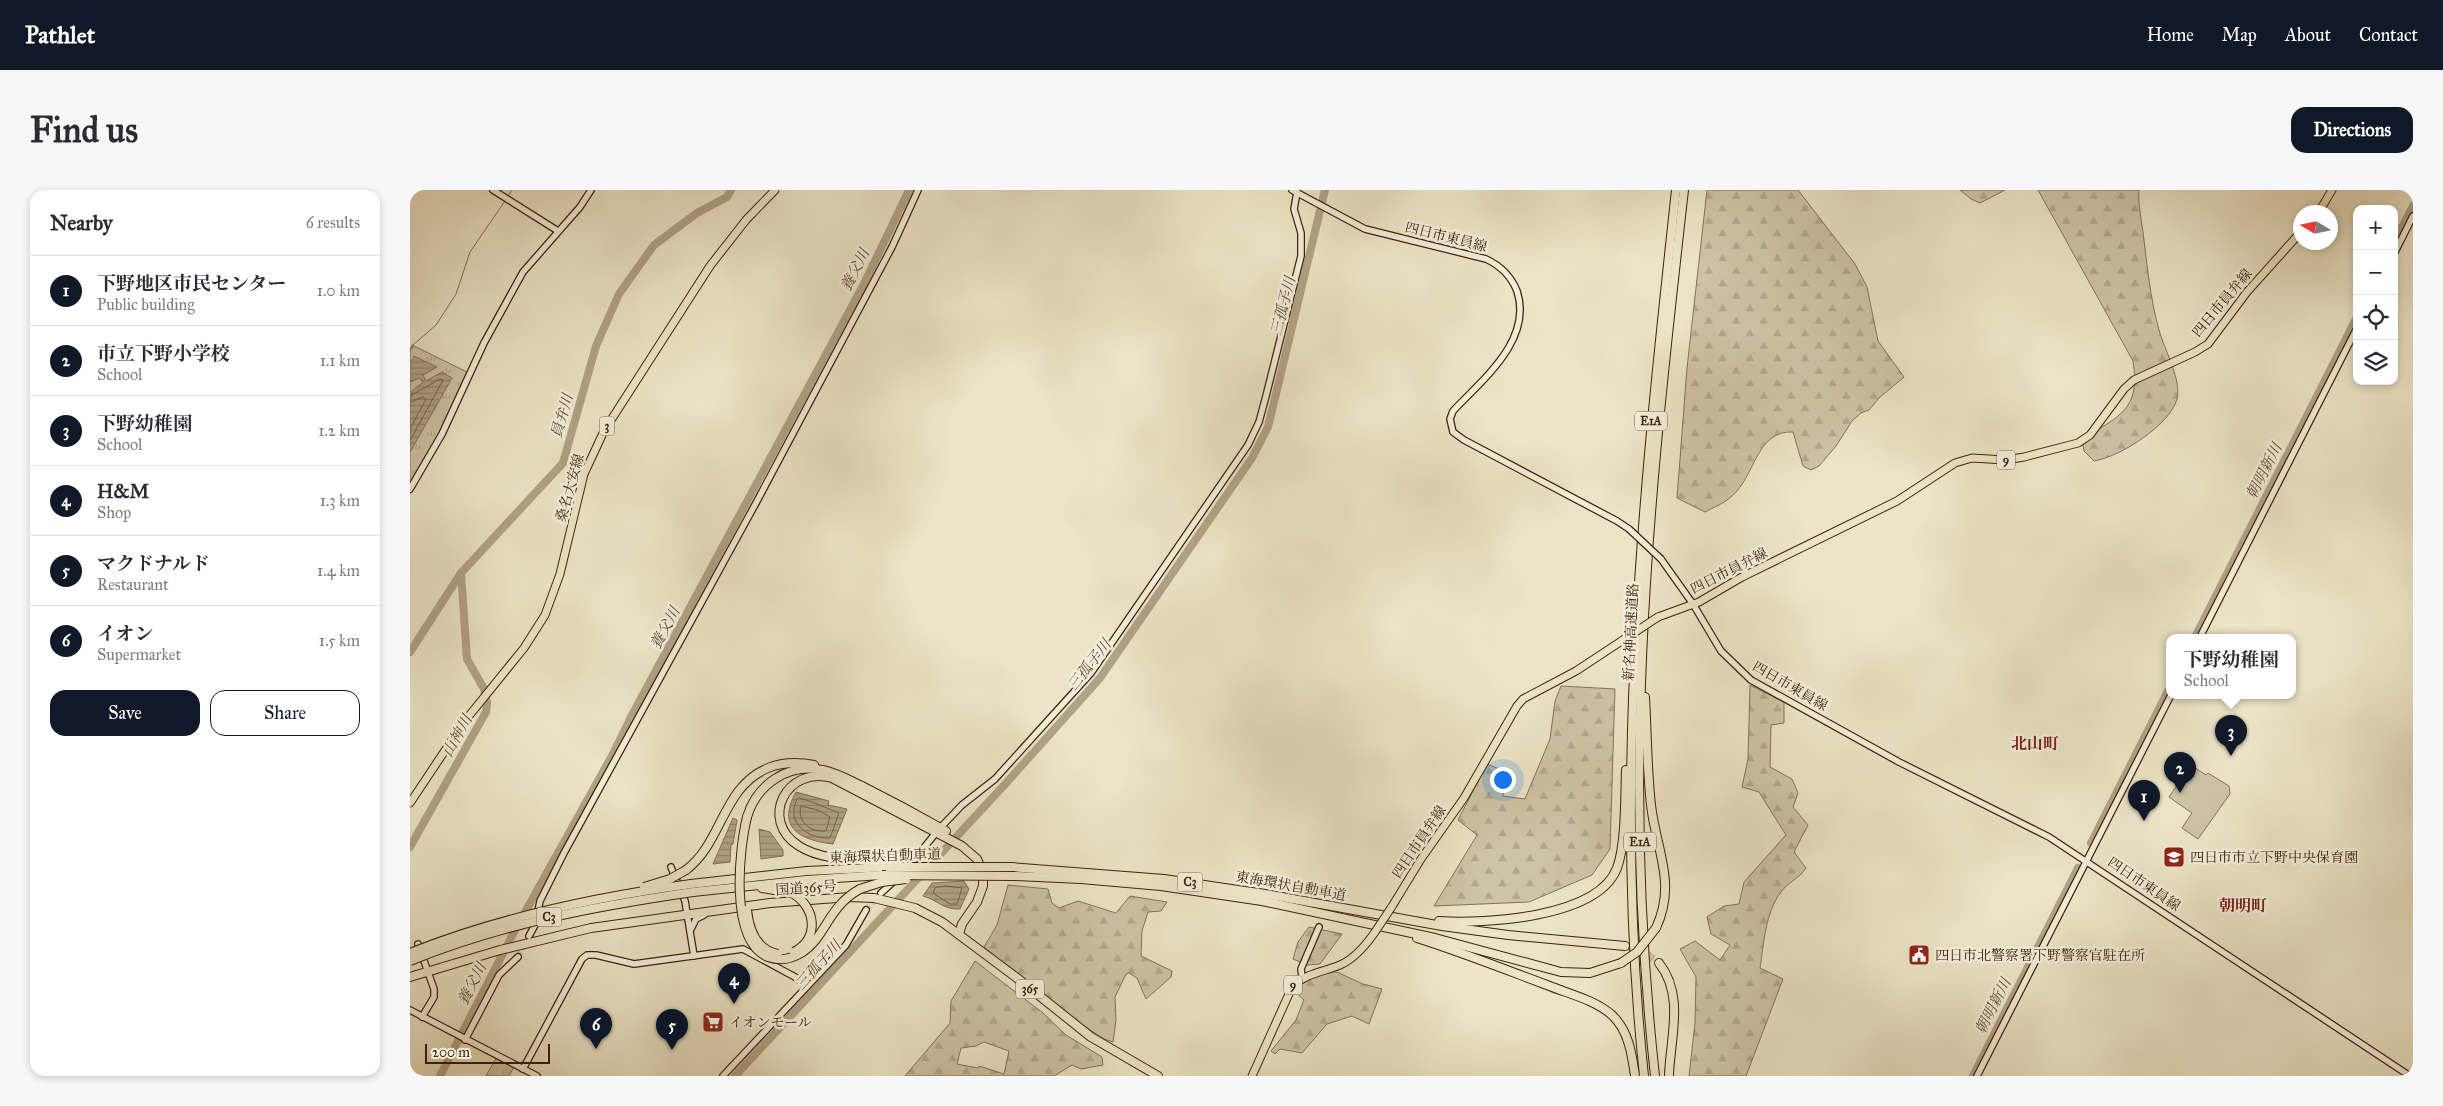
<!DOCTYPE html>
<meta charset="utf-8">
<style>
:root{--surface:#fff;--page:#f7f7f7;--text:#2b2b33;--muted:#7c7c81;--line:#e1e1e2;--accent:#111827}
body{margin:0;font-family:"IM FELL Great Primer","Noto Serif JP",serif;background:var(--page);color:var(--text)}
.controls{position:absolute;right:15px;top:15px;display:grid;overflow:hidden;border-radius:10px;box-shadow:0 2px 8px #0003}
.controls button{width:45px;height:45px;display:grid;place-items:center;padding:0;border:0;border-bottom:1px solid var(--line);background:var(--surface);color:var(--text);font:25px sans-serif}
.compass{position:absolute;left:1883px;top:15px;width:45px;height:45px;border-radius:50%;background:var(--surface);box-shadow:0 2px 8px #0003;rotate:280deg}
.scale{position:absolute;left:15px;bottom:12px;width:125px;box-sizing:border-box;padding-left:5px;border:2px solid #3d2209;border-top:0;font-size:14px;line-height:18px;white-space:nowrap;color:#3d2209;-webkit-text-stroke:4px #f2edda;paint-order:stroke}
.you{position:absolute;left:1092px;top:589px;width:18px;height:18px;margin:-12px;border:4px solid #fff;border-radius:50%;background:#1a73e8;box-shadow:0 0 0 8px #1a73e833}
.badge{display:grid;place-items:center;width:32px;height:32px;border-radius:50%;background:var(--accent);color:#fff;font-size:16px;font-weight:700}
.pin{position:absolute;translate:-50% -41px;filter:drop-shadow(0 1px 2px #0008)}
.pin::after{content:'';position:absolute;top:26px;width:18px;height:15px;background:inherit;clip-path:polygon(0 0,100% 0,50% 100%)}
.popup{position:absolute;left:1756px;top:444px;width:130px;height:65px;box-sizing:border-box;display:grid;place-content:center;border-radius:10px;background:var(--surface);filter:drop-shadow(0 1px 4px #0005);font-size:16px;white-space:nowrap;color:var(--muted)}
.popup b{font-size:19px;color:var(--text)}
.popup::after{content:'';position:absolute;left:50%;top:100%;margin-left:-10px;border:10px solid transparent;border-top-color:var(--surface)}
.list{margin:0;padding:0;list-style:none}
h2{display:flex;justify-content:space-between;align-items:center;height:65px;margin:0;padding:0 20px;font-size:21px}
h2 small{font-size:16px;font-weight:400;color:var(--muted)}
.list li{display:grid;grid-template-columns:32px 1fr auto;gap:15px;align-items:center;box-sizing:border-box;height:70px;padding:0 20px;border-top:1px solid var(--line)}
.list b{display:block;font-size:19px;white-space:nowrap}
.list p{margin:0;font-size:16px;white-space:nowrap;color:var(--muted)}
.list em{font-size:16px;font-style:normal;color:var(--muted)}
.actions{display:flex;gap:10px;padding:15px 20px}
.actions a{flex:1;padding:11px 0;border:1px solid var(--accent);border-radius:15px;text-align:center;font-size:18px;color:var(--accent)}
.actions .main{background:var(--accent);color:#fff}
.icon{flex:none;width:28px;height:28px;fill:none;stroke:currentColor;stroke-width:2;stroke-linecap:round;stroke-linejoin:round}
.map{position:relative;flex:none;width:2003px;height:886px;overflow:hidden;border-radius:15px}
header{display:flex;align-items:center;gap:30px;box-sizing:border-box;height:70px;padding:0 25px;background:var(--accent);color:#fff}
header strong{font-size:24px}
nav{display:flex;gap:28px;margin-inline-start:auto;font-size:18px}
.intro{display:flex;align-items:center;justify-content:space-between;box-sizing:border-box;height:120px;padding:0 30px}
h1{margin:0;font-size:35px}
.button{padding:12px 22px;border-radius:15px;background:var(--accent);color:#fff;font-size:18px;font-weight:700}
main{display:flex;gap:30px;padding:0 30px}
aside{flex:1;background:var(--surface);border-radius:15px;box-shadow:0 2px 8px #0003}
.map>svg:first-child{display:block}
.forest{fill:url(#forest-firs);stroke:#857258;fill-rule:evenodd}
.park{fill:url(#park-tufts);stroke:#857258}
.pitch{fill:#cdc3a6;stroke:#857258}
.water{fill:url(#water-rules);stroke:#826f54}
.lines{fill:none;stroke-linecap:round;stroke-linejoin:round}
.shore{stroke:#766248;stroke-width:1}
.stream{stroke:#826f54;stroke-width:1}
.river{stroke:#b0a286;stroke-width:8}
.secondary-tunnel{stroke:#c8bda0;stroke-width:5.5;stroke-dasharray:5.5 3;stroke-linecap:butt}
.highway-tunnel{stroke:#c8bda0;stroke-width:8;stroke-dasharray:8 4;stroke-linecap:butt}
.secondary-casing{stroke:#3d2209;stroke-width:8}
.primary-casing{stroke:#3d2209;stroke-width:9}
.highway-casing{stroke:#3d2209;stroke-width:10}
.secondary{stroke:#f2edda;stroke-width:5.5}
.primary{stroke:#ebe4c6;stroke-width:7}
.highway{stroke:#ebe4c6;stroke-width:8}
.secondary-bridge-casing{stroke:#3d2209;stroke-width:8;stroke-linecap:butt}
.primary-bridge-casing{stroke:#3d2209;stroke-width:9;stroke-linecap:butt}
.highway-bridge-casing{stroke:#3d2209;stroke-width:10;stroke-linecap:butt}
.secondary-bridge{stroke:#f2edda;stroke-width:5.5}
.primary-bridge{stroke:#ebe4c6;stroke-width:7}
.highway-bridge{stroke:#ebe4c6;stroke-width:8}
.labels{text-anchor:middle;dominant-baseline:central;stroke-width:5;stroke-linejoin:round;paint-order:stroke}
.shield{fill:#f2edda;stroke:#735f48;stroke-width:1}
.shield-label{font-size:12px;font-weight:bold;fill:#3d2209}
.street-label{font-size:14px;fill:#3d2209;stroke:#f2edda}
.poi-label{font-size:14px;fill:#3d2209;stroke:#f2edda;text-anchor:start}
.water-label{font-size:15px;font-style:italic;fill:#654f35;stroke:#f2edda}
.quarter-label{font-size:16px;font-weight:bold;fill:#7a1f14;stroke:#f2edda}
</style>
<header>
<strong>Pathlet</strong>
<nav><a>Home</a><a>Map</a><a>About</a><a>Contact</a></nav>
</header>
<div class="intro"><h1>Find us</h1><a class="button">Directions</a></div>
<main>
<aside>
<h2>Nearby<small>6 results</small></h2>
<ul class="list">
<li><span class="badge">1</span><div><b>下野地区市民センター</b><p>Public building</p></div><em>1.0 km</em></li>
<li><span class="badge">2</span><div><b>市立下野小学校</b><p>School</p></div><em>1.1 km</em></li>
<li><span class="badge">3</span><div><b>下野幼稚園</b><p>School</p></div><em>1.2 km</em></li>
<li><span class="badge">4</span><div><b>H&amp;M</b><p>Shop</p></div><em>1.3 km</em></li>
<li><span class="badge">5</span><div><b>マクドナルド</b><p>Restaurant</p></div><em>1.4 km</em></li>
<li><span class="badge">6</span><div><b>イオン</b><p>Supermarket</p></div><em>1.5 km</em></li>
</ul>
<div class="actions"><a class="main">Save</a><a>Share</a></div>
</aside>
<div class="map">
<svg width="2003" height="886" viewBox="0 0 2003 886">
<defs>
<pattern id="forest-firs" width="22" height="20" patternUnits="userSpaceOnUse" patternTransform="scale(1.25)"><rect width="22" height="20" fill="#cdc3a6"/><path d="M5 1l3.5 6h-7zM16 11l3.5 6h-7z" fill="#b1a78e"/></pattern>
<pattern id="park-tufts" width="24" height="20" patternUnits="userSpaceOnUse" patternTransform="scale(1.25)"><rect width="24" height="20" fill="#cdc3a6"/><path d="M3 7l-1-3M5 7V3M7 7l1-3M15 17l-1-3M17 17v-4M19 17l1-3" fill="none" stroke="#b1a78e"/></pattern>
<pattern id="water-rules" width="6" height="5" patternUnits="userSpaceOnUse" patternTransform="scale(1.25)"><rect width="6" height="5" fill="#b0a286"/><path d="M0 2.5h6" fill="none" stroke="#90846c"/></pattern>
</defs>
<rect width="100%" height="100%" fill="#ebe4c6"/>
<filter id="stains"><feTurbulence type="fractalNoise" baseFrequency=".004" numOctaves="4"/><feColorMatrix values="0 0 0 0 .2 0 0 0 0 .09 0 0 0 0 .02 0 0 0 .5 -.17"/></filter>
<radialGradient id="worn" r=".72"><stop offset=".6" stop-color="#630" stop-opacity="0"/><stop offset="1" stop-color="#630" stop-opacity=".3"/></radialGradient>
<g class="forest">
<path d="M1297 0H1388L1445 74 1457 97 1468 151 1494 187 1469 208 1459 220 1451 223 1442 231 1426 256 1409 276 1401 280 1393 276 1383 242C1346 240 1345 287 1322 306 1315 313 1304 317 1295 322L1267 308 1277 178Z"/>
<path d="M1550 0H1595L1570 13 1561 9Z"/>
<path d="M1628 0H1729C1728 13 1731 28 1733 42 1737 74 1740 108 1749 140 1754 159 1772 190 1767 209 1760 235 1710 267 1684 271L1674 261 1672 250C1709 225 1731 221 1723 171Z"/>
<path d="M1340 495 1374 512V533L1361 535 1360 577 1382 589 1388 603 1383 617 1398 635 1384 662 1396 678C1389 689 1377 693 1371 702 1355 723 1354 753 1350 778L1373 789 1336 886H1279L1285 833 1286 787 1270 759 1285 751 1310 770 1320 755 1301 744 1297 727 1314 716 1329 714 1334 692 1376 645 1349 602 1332 597 1338 569Z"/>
<path d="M1151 496 1205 499 1200 659 1182 685 1119 712 1024 716 1067 645 1048 630 1077 574 1099 583 1093 606 1115 609 1140 549 1145 511Z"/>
<path d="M598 695 638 699 642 713 649 718 668 711 706 723 720 706 757 712 751 721 738 722 732 741 731 766 762 781 761 787 736 809 727 788 719 783 716 784 705 807 706 830 703 852 694 849 647 818 574 757 587 735Z"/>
<path d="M899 737 932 744 910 774 897 775 883 769 888 752Z"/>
<path d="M565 771 633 823 656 845 692 867 693 875 671 879 662 875 644 886H495L540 833 541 811ZM574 852 599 861 594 884 569 876 568 878 547 874 551 858 566 856Z"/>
<path d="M911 782H927L953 794 972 799 959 834 942 826 917 834 892 863 870 859 865 864 861 861 886 830 894 810 884 801 902 785Z"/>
</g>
<g class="park">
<path d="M2 155 59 183 18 266 0 296V159Z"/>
<path d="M86 868 104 877 99 886H76Z"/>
</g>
<path class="pitch" d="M1781 575 1796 585 1798 583 1819 596 1820 604 1788 649 1772 638 1782 623 1759 607Z"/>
<g class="water">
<path d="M4 166 27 177 13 185 16 191 32 182 42 188 0 262V213L2 201 13 192 10 188 0 192V175Z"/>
<path d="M386 602 419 611 418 615 437 619 423 654C390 650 366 638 386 602Z"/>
<path d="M323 628 327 630 323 654 321 655 320 672 303 674Z"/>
<path d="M349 639 360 642 373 660V666L351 669Z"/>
<path d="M554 691 559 699 550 719C534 720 527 710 513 706L522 693Z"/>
</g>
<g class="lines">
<g class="shore">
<path d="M0 206 30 189 33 190 0 251"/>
<path d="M0 212 13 207 16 209 0 239"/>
<path d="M390 608C404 612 416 618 429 623L420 648C398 649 375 633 387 609Z"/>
<path d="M391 616 408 620 420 627 416 641C402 643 386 632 391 616Z"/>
<path d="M536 696 552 698 547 714H540L523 703 525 698Z"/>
</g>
<g class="stream">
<path d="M98 6 102 0"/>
<path d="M0 162 3 155 26 135 46 104 60 62 95 11"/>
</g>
<g class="river">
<path d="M1984 53 2003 16"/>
<path d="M1785 447 1947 127"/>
<path d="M0 462 51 383 153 273 186 156 209 104 244 55 287 23 317 7 321 0"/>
<path d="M1681 653 1760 497"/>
<path d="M0 657 76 522 77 513 74 499 57 469 51 383"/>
<path d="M30 886 104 742 203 564 221 527 454 94 499 0"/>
<path d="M325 886 598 591 690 488 842 268 858 237 915 0"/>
<path d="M1563 886 1668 678"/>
</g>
<g class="secondary-tunnel">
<path d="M456 720 468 706"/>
<path d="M108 767 119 746"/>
</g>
<path class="highway-tunnel" d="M1215 756 1232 761 1249 773"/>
<g class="secondary-casing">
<g id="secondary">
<path d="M83 0 148 41"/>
<path d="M882 0 955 39 1076 69C1091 76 1101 86 1107 101 1123 150 1073 189 1043 221L1040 229 1043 242 1054 250 1207 331 1219 339"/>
<path d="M1984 64 2003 26"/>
<path d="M0 299 32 244 74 153 113 82 170 17 181 0"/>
<path d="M1251 369 1283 414 1311 461 1341 490 1489 572 1639 647 2000 886"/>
<path d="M1790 447 1947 138"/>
<path d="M532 636 552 615 585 589 681 483 838 255 849 232 856 206 891 66V43L884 19 887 2"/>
<path d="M261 677 275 711 284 766"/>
<path d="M471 703 495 681 525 644"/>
<path d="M281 739 286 729 294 725"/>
<path d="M119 746 125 735 130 711 154 663 346 313 482 57 508 0"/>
<path d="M8 754 24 799V807L12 827"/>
<path d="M892 787 891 779 909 737"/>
<path d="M0 820 127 886"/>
<path d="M55 850 89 785 108 767"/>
<path d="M113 879 172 769 177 765H186L224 774 333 759 385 787 397 796"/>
<path d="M313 886 436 755 456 720"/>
<path d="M1567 886 1761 505"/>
</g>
</g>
<g class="primary-casing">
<g id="primary">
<path d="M1909 22 1922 0"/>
<path d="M1248 427 1289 412 1332 387 1487 311 1545 273 1562 268 1595 270 1614 267 1668 253 1680 245 1714 199 1724 190 1785 162 1798 154 1837 102 1890 43"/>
<path d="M0 613 54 532 114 458 135 425 150 384 174 284 194 241 300 76 336 30 365 0"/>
<path d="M981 718 1011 669 1054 608 1107 516 1113 509 1166 481 1213 450"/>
<path d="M842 886 883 795C898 783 913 782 930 775 944 769 956 755 965 742"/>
</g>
</g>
<g class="highway-casing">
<g id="highway">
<path d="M1235 507C1237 543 1237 579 1241 615 1246 660 1267 693 1246 738"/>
<path d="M337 627C347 594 378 573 413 580 427 583 439 590 452 596 480 610 508 625 536 641"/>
<path d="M479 672C451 669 414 672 389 656 348 630 377 575 422 588L552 656 567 669 573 683V696L567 712 552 734 549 744"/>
<path d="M601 677 754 689 855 704 1032 736 1098 745 1215 756"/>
<path d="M276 680C313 652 312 597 358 578 373 572 388 572 404 575"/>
<path d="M605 686 671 689 751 696 852 711 1025 748 1151 782 1180 783 1211 773"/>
<path d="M281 694 397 681 478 677"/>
<path d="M352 698 382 703"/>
<path d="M450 699 472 692"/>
<path d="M283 702 396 690 472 685"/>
<path d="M1029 731C1075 734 1188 728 1207 678 1216 654 1215 607 1216 580"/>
<path d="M1007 748C1051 762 1094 779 1137 795 1159 804 1186 810 1203 826 1219 842 1222 865 1225 886"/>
<path d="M1249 773C1275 806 1260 848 1259 886"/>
<path d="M0 787 90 760 181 738 360 713 440 707 464 708 505 718 532 732 607 788 681 847 748 886"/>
<path d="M1234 886C1202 590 1234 294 1266 0"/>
<path d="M1245 886C1232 768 1227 648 1230 529 1234 352 1254 176 1274 0"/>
</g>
</g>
<use href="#secondary" class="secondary"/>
<use href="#primary" class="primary"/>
<use href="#highway" class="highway"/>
<g class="secondary-bridge-casing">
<path id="secondary-bridge" d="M1219 339 1251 369"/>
</g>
<g class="primary-bridge-casing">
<g id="primary-bridge">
<path d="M1213 450 1248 427"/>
<path d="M965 742 981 718"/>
</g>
</g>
<g class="highway-bridge-casing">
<g id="highway-bridge">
<path d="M337 627C329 660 319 751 358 767 369 771 381 769 391 763 416 748 417 717 450 699"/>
<path d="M478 677H601"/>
<path d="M472 685 605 686"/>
<path d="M472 692 496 689"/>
<path d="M234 697 260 689 276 680"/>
<path d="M382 703C406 717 410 748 384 762"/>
<path d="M337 720C339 739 346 760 368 764"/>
<path d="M0 763C90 727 185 707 281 694"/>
<path d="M0 771C91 734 186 716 283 702"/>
<path d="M1211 773 1227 762 1246 738"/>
</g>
</g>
<use href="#secondary-bridge" class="secondary-bridge"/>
<use href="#primary-bridge" class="primary-bridge"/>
<use href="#highway-bridge" class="highway-bridge"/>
</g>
<defs>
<g id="school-square" transform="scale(1.125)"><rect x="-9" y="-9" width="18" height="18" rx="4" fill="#8f2418" stroke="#f2edda"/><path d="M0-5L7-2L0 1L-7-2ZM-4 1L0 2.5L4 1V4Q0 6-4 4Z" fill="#fff"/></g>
<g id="civic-square" transform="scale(1.125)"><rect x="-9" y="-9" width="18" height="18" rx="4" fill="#8f2418" stroke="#f2edda"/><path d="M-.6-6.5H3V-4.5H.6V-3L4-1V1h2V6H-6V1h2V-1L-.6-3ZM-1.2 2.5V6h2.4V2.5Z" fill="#fff"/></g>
<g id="supermarket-square" transform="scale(1.125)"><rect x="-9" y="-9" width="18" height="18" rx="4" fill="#8f2418" stroke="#f2edda"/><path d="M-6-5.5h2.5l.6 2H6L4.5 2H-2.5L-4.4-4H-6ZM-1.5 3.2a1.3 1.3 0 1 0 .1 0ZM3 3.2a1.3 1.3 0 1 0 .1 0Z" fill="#fff"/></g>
</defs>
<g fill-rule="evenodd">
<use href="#school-square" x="1764" y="667"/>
<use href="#civic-square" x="1509" y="765"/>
<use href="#supermarket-square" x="303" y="832"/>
</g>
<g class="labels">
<g class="shield">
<rect x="1225" y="221.5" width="32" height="19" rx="4"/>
<rect x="189.5" y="226.5" width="15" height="19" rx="4"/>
<rect x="1587" y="260.5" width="18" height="19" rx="4"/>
<rect x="1214" y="642.5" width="32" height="19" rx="4"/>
<rect x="767.5" y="682.5" width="25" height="19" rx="4"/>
<rect x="126.5" y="717.5" width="25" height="19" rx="4"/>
<rect x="874" y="785.5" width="18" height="19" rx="4"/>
<rect x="606" y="789.5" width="28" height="19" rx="4"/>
</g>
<g class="shield-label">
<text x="1241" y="231">E1A</text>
<text x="197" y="236">3</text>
<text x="1596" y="270">9</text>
<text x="1230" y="652">E1A</text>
<text x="780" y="692">C3</text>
<text x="139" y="727">C3</text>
<text x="883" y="795">9</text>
<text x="620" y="799">365</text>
</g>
<g class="street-label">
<text transform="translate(1036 47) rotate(14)">四日市東員線</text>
<text transform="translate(1812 113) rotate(-50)">四日市員弁線</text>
<text transform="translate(160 298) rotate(-74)">桑名大安線</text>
<text transform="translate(1319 381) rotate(-27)">四日市員弁線</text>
<text transform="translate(1221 442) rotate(-87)">新名神高速道路</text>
<text transform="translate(1380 496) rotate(30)">四日市東員線</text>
<text transform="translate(1009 652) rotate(-56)">四日市員弁線</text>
<text transform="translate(475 666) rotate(-2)">東海環状自動車道</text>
<text transform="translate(1734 694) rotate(34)">四日市東員線</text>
<text transform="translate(881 696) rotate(10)">東海環状自動車道</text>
<text transform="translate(396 698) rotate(-4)">国道365号</text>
</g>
<g class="poi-label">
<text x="1780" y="667">四日市市立下野中央保育園</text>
<text x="1525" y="765">四日市北警察署下野警察官駐在所</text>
<text x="319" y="832">イオンモール</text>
</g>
<g class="water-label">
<text transform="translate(445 80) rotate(-63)">養父川</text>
<text transform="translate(873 116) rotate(-76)">三孤子川</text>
<text transform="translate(152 226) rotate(-74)">員弁川</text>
<text transform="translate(1854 281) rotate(-63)">朝明新川</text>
<text transform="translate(255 438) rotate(-62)">養父川</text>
<text transform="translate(679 475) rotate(-52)">三孤子川</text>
<text transform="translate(47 546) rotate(-61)">山神川</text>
<text transform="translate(408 775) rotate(-48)">三孤子川</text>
<text transform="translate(62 794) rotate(-63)">養父川</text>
<text transform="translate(1583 816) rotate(-63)">朝明新川</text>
</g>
<g class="quarter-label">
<text x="1625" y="553">北山町</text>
<text x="1833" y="715">朝明町</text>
</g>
</g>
<rect width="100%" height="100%" filter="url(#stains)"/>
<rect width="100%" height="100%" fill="url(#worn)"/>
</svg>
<div class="controls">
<button>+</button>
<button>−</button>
<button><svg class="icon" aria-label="locate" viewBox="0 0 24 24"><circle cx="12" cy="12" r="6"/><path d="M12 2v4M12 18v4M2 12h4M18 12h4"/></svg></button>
<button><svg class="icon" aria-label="layers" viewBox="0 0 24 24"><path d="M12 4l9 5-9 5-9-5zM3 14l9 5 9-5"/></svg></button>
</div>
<svg class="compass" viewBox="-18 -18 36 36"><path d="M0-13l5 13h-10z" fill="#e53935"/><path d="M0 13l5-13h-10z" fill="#7c7c81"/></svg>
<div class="scale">200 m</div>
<div class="you"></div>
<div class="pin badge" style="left:1734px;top:631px">1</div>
<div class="pin badge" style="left:1770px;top:603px">2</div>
<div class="pin badge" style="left:1821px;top:566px">3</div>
<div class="popup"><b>下野幼稚園</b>School</div>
<div class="pin badge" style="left:324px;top:814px">4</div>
<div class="pin badge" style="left:262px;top:860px">5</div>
<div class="pin badge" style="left:186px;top:859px">6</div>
</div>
</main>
